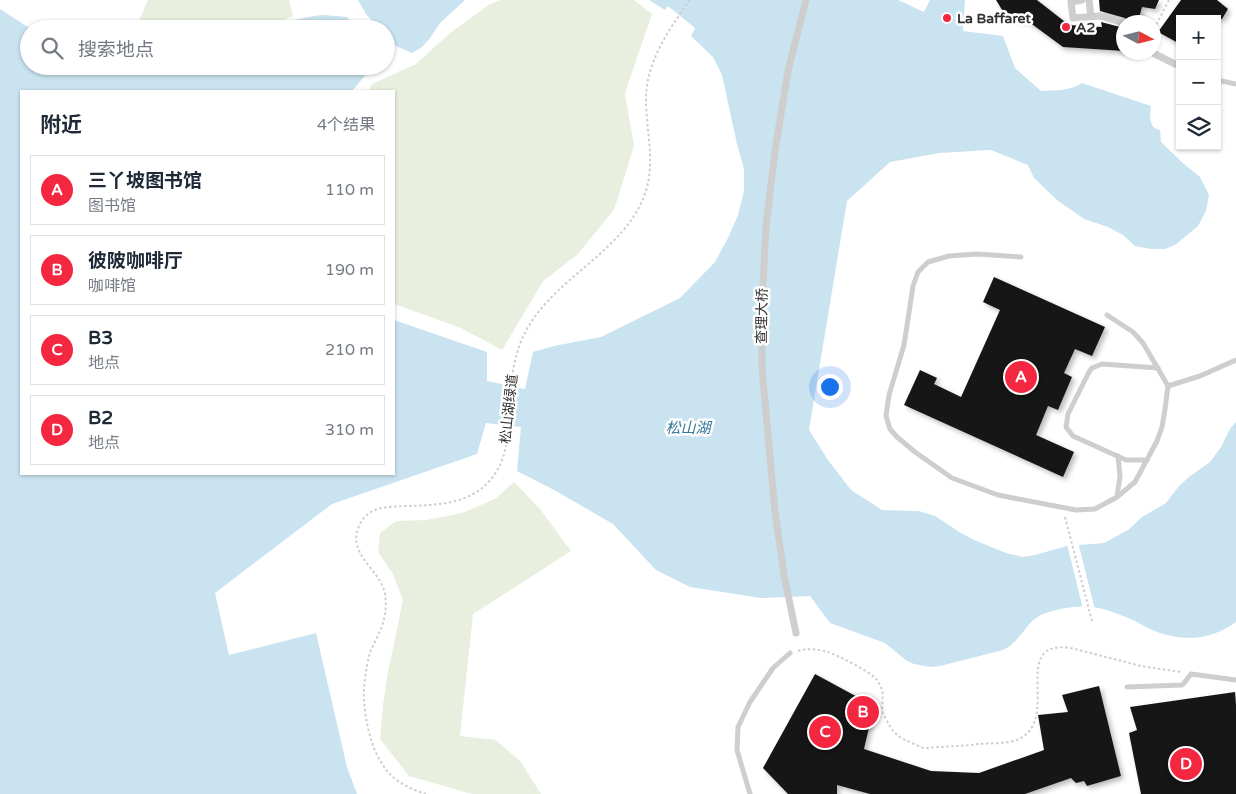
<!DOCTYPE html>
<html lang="zh">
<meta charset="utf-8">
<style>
:root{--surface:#fff;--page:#f6f6f7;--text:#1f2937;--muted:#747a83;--line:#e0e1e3;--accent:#f42741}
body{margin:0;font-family:"Varela Round","Noto Sans SC",sans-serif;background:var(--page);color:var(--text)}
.controls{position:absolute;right:15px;top:15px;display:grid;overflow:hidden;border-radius:0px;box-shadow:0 1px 4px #0004}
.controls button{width:45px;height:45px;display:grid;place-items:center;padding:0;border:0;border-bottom:1px solid var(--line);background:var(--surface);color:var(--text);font:25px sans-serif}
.compass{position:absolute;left:1116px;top:15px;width:45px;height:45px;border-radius:50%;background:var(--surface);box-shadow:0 1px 4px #0004;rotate:97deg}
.you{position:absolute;left:829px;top:386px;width:18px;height:18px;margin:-12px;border:4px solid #fff;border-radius:50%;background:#1a73e8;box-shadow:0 0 0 8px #1a73e833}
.badge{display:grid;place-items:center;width:32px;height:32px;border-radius:50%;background:var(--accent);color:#fff;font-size:16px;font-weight:700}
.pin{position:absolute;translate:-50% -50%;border:2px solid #fff;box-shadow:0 1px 5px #0006}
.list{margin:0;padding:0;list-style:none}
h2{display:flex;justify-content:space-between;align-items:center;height:65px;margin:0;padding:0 20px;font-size:21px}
h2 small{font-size:16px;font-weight:400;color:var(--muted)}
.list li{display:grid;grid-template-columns:32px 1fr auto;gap:15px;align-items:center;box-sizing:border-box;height:70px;margin:0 10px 10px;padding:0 10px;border:1px solid var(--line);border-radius:0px}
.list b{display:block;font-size:19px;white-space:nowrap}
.list p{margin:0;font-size:16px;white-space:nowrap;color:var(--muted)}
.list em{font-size:16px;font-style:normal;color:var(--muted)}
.icon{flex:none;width:28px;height:28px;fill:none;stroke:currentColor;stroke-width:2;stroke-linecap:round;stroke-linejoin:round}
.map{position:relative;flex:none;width:1236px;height:794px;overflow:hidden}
.search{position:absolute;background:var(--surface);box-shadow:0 1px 4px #0004;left:20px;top:20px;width:375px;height:55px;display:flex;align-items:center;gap:12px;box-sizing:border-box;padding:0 18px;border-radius:28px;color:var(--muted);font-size:19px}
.panel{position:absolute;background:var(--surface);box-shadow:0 1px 4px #0004;left:20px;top:90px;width:375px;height:385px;border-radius:0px}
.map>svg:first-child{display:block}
.green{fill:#e8efde}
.water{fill:#c9e3f0}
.pier{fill:#fff}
.building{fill:#181818;filter:url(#shadow)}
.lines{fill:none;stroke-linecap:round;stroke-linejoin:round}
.path{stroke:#cecece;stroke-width:2;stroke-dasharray:2.5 2.5;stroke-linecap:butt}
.service{stroke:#cecece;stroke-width:5}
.pedestrian{stroke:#cecece;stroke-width:7}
.poi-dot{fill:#f42741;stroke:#fff;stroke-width:2}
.labels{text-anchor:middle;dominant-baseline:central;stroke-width:5;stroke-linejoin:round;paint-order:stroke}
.poi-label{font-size:14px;font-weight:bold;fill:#313131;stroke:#fff;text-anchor:start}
.street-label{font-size:14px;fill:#313131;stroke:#fff}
.water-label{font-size:15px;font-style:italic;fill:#37799b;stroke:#fff}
</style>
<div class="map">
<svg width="1236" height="794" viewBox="0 0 1236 794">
<defs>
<filter id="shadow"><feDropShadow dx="3" dy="3" stdDeviation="2.5" flood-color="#0004"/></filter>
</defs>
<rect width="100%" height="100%" fill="#fff"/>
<g class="green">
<path d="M148 0H289L293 16 262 29H134L137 25Z"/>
<path d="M501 0H634L652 14 625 93 634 146 614 210 577 255 543 281 502 350 461 328 394 304V91H369L372 84 416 64 450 33 490 4Z"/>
<path d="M514 482 540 509 571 551 473 614 460 736 496 740 521 762 541 794H472L409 776 380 739 383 705 388 672 403 600 393 574 378 552 380 533 396 521 427 520 462 513 495 499Z"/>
</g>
<g class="water">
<path d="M358 0H465L440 23 430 38 422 47 412 53 396 46 386 36V29H380L366 14Z"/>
<path d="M649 0H898L924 12 930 0H965L963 31 1003 36 1015 68 1041 91C1054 90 1071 91 1082 83L1151 106C1150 115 1148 128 1160 130L1161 142 1184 164 1200 177 1209 195 1206 211 1198 226 1175 245 1165 249H1151L1135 246 1123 235 1108 227 1084 219 1057 200 1034 178 1028 165 991 150 939 153 890 162 847 201 809 430 828 460 851 490 882 510 919 511 935 516 961 533 974 540 1006 553 1023 557 1035 555 1067 546 1104 543 1128 530 1142 517 1166 503 1179 486 1189 477 1210 462 1221 447 1230 429 1236 422V622C1210 641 1182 642 1152 630 1147 628 1141 624 1135 621 1124 616 1111 611 1099 608 1082 605 1063 607 1046 613 1028 619 1026 632 1013 643 1010 646 1007 648 1003 650L940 666 931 667 914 664 907 661 885 643 830 623 810 596 761 598 690 587 656 570 613 524 554 490 517 471 521 427 486 423 477 454 332 504 215 593 229 655 316 633 347 767 357 794H0V9L31 29H29V66H373L352 91H21V474H394V320L487 352V381L525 389 533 352 554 346 601 337 680 298 715 262 728 238 738 215 744 191V169L737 144 722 75 713 57 691 36 695 28 668 6 665 10Z"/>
<path d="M323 15 347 17 357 29H270C288 21 304 17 323 15Z"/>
</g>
<path class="pier" d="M1078 542 1095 610 1083 609 1067 544Z"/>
<g class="building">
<path d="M996 0H1037L1069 25 1102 27 1101 22 1124 28V51L1063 47 1029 22 1007 18Z"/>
<path d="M1099 0H1159L1155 9 1142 7 1138 22 1129 21 1125 18 1100 11Z"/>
<path d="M1181 0H1217L1228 9 1222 19H1180V44L1158 32Z"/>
<path d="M994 277 1105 327 1092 356 1075 349 1064 373 1072 377 1058 410 1048 406 1036 435 1074 452 1063 477 904 405 920 370 937 378 934 384 961 397 1000 310 983 302Z"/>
<path d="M815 674 874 706 864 749 931 771 979 773 1044 750 1038 715 1068 712 1062 695 1099 686 1121 776 1087 786 1084 781 1076 783 1071 778 1025 794H870L837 785V794H788L763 768Z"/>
<path d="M1235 692 1236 705V794H1141L1129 733 1137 730 1130 707Z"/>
</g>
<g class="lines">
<g class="path">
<path d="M1154 29 1169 0"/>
<path d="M1065 517 1092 621"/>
<path d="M798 651C808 648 818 649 828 652 837 655 873 673 877 680 879 683 881 687 882 690 884 698 881 706 883 713 884 716 887 720 888 723 895 736 901 738 914 744 917 745 921 748 925 748 930 748 935 747 940 747 953 746 965 746 978 744 990 743 1009 744 1019 739 1062 718 1008 639 1071 648L1141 666 1181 672"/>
<path d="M426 794C413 790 397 783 388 772 372 753 366 725 364 701 363 687 366 670 369 656 371 648 376 641 379 633 385 621 387 608 385 594 381 571 351 557 357 532 359 523 366 513 375 510 384 506 395 507 405 506 443 505 481 504 500 465 511 441 508 412 511 386 513 364 518 343 530 324 559 277 622 250 643 199 657 166 646 132 646 99 646 62 669 29 690 0"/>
</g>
<g class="service">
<path d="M1217 80 1236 84"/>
<path d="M1021 257 977 254 949 256 928 262 918 272 913 286 904 345 889 395 886 416 890 429 897 437 915 452 952 478 998 495 1076 510 1095 509 1117 497 1135 482 1157 441 1162 427 1165 409 1168 386"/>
<path d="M1107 315 1133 332 1143 343 1168 386 1200 376 1236 360"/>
<path d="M1147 460H1126L1073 436 1066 427 1068 414 1089 372 1092 368 1102 364 1158 368"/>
<path d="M1117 497 1120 476 1118 456"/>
<path d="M1127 687 1182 685 1185 682 1191 674 1236 680"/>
<path d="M750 794 737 750 738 727 750 702 773 668 790 653"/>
</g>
<g class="pedestrian">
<path d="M1082 0 1071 2 1073 18 1100 16 1124 23"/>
<path d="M1089 0 1091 17"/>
<path d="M1151 52 1175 64"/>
<path d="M796 633 784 575 775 512 762 368V303L766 227 775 151 788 71 806 0"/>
</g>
</g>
<g class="poi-dot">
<circle cx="947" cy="18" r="5"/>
<circle cx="1066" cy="27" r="5"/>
</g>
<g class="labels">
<g class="poi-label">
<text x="957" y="18">La Baffaret</text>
<text x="1076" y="27">A2</text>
</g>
<g class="street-label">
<text transform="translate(762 316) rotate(-89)">查理大桥</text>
<text transform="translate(509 409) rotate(-84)">松山湖绿道</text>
</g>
<g class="water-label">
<text x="688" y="428">松山湖</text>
</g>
</g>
</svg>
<div class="controls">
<button>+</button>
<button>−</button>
<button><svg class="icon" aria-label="layers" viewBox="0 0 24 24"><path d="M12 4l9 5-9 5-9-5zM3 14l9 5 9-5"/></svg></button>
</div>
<svg class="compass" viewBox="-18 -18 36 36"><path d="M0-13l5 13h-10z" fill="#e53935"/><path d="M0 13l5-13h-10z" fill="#747a83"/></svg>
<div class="you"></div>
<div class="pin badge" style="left:1021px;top:377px">A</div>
<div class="pin badge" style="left:863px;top:712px">B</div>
<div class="pin badge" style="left:825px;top:732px">C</div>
<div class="pin badge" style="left:1186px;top:764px">D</div>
<div class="search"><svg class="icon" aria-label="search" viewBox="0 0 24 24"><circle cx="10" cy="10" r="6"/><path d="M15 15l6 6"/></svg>搜索地点</div>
<section class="panel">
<h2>附近<small>4个结果</small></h2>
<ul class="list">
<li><span class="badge">A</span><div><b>三丫坡图书馆</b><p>图书馆</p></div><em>110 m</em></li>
<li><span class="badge">B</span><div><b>彼陂咖啡厅</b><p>咖啡馆</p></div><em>190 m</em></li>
<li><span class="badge">C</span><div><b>B3</b><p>地点</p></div><em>210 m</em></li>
<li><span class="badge">D</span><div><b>B2</b><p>地点</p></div><em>310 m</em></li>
</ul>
</section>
</div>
